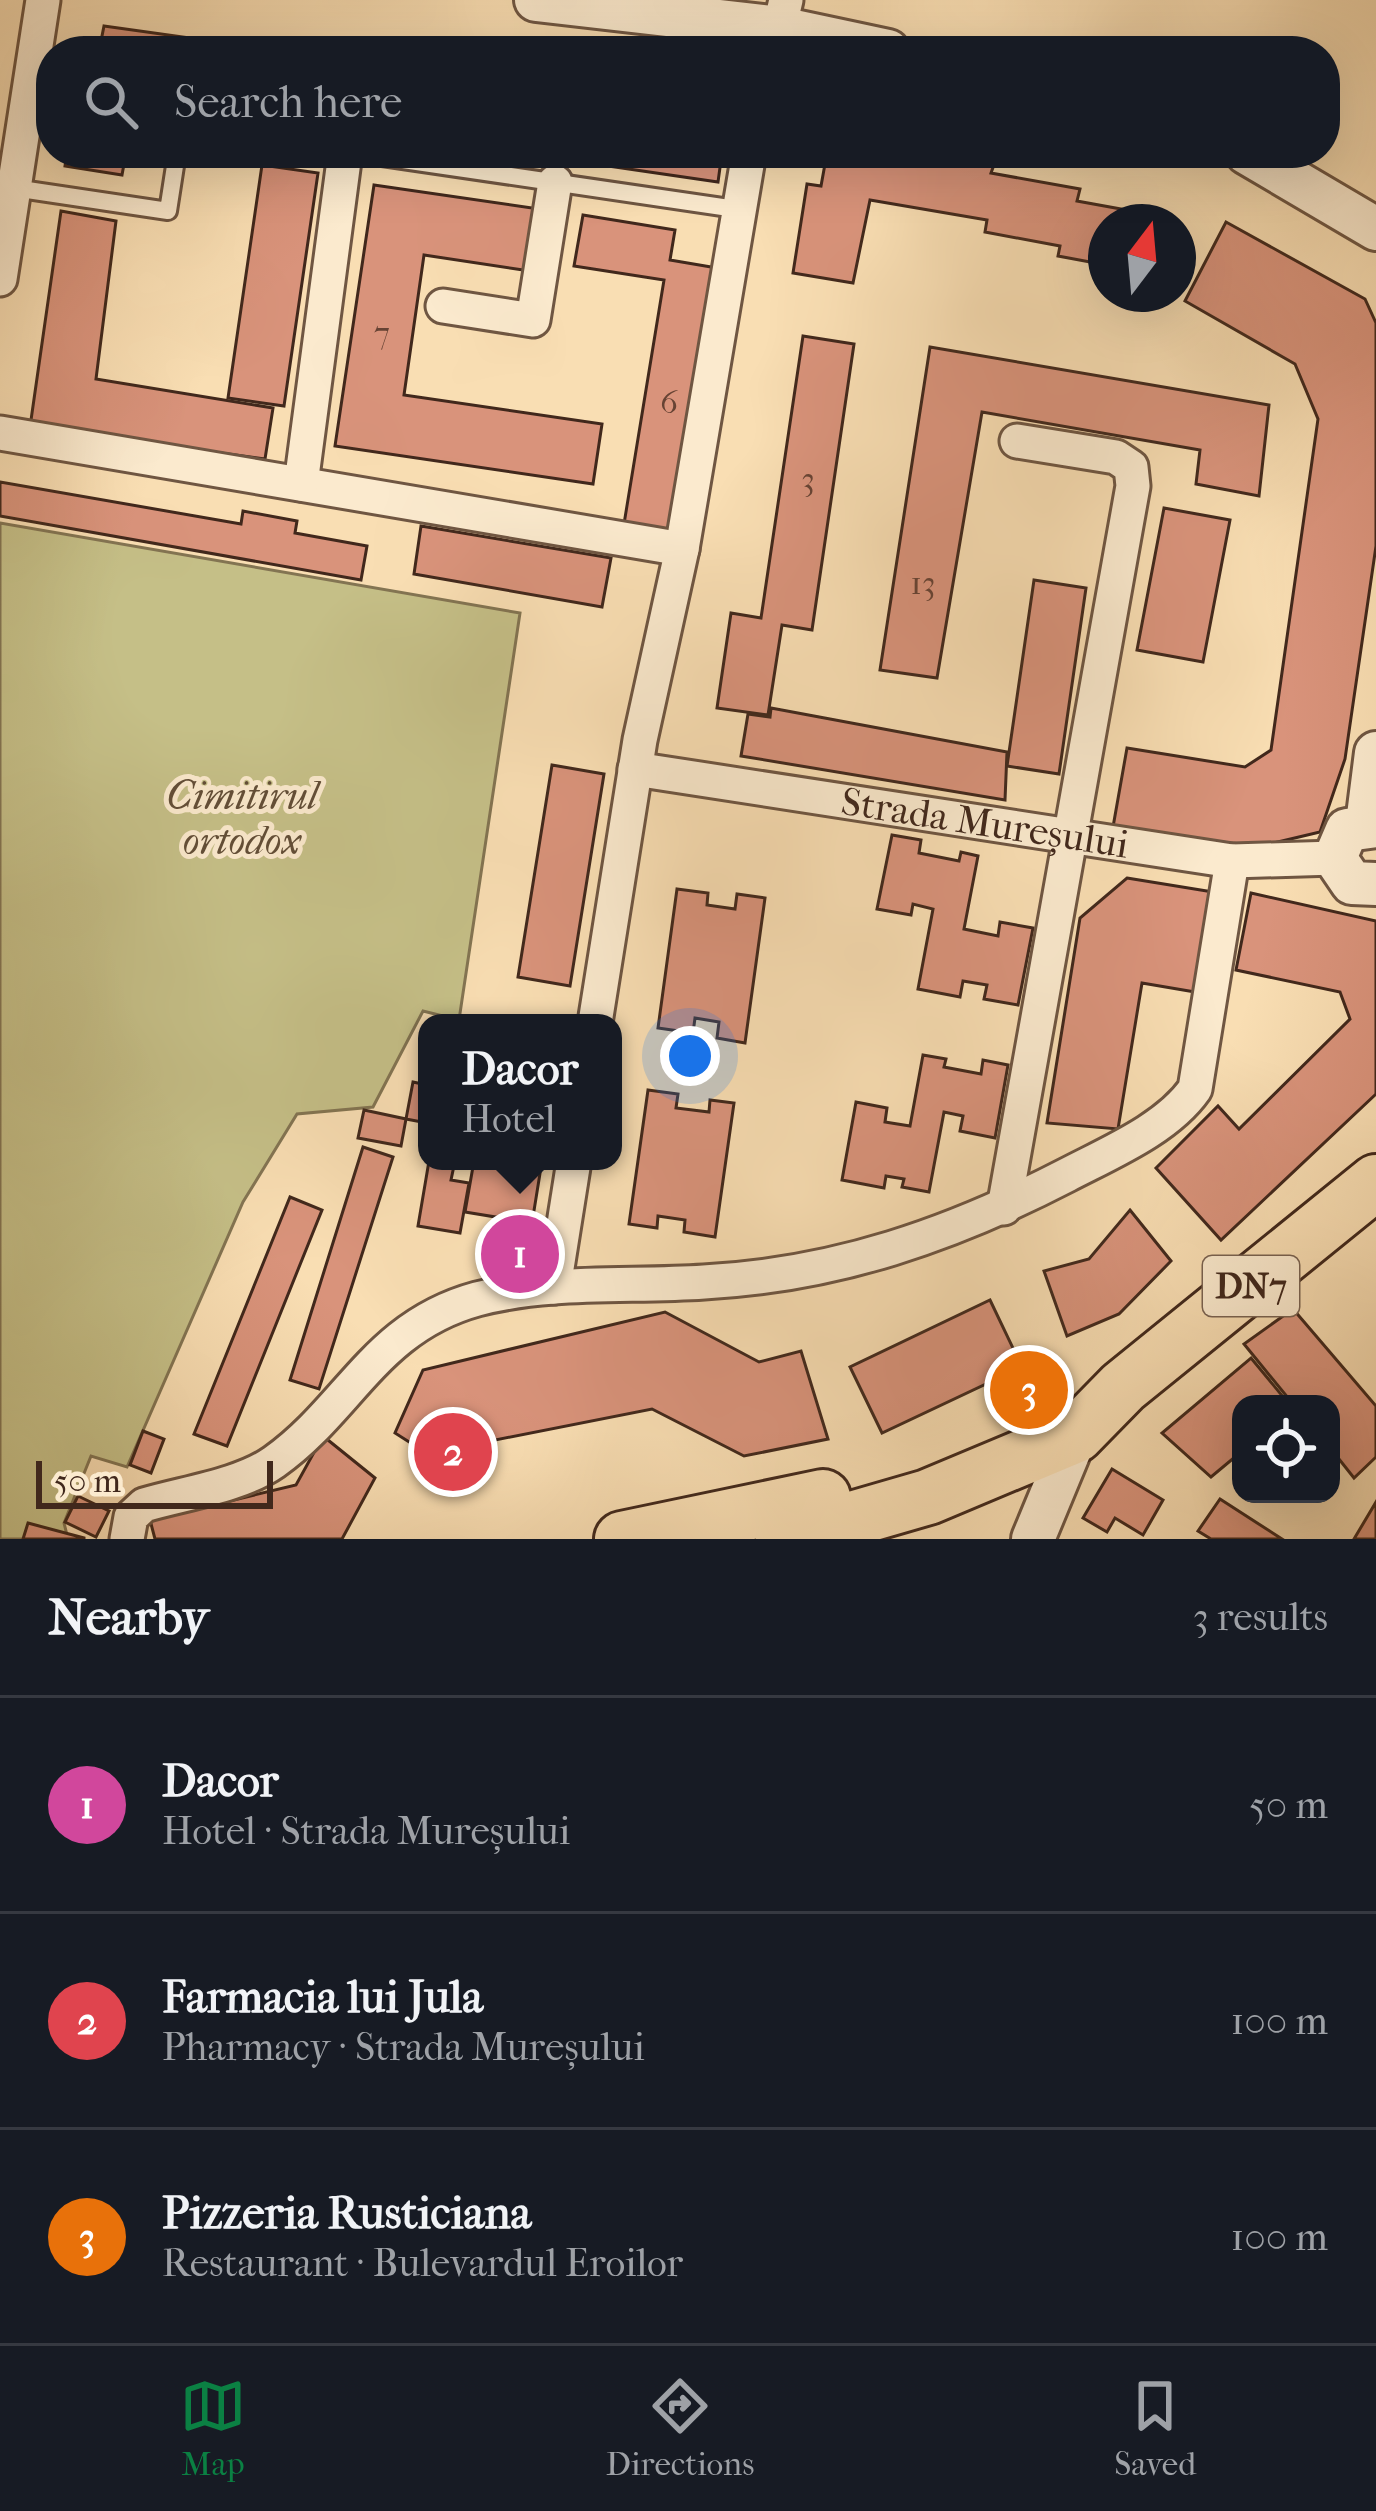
<!DOCTYPE html>
<meta charset="utf-8">
<style>
:root{--surface:#171b24;--page:#242831;--text:#f1f3f6;--muted:#9ea1a6;--line:#363941;--accent:#0b8043}
body{margin:0;font-family:"IM FELL French Canon",serif;background:var(--page);color:var(--text)}
.controls{position:absolute;right:36px;bottom:36px;display:grid;overflow:hidden;border-radius:24px;box-shadow:0 12px 48px #0002}
.controls button{width:108px;height:108px;display:grid;place-items:center;padding:0;border:0;border-bottom:3px solid var(--line);background:var(--surface);color:var(--text);font:60px sans-serif}
.compass{position:absolute;left:1088px;top:204px;width:108px;height:108px;border-radius:50%;background:var(--surface);box-shadow:0 12px 48px #0002;rotate:16deg}
.scale{position:absolute;left:36px;bottom:30px;width:237px;box-sizing:border-box;padding-left:12px;border:6px solid #41281c;border-top:0;font-size:33px;line-height:42px;white-space:nowrap;color:#41281c;-webkit-text-stroke:9px #fbeace;paint-order:stroke}
.you{position:absolute;left:690px;top:1056px;width:42px;height:42px;margin:-30px;border:9px solid #fff;border-radius:50%;background:#1a73e8;box-shadow:0 0 0 18px #1a73e833}
.badge{display:grid;place-items:center;width:78px;height:78px;border-radius:50%;background:var(--accent);color:#fff;font-size:39px;font-weight:700}
.pin{position:absolute;translate:-50% -50%;border:6px solid #fff;box-shadow:0 3px 12px #0006}
.popup{position:absolute;left:418px;top:1014px;width:204px;height:156px;box-sizing:border-box;display:grid;place-content:center;border-radius:24px;background:var(--surface);filter:drop-shadow(0 3px 9px #0005);font-size:39px;white-space:nowrap;color:var(--muted)}
.popup b{font-size:45px;color:var(--text)}
.popup::after{content:'';position:absolute;left:50%;top:100%;margin-left:-24px;border:24px solid transparent;border-top-color:var(--surface)}
.list{margin:0;padding:0;list-style:none}
h2{display:flex;justify-content:space-between;align-items:center;height:156px;margin:0;padding:0 48px;font-size:51px}
h2 small{font-size:39px;font-weight:400;color:var(--muted)}
.list li{display:grid;grid-template-columns:78px 1fr auto;gap:36px;align-items:center;box-sizing:border-box;height:216px;padding:0 48px;border-top:3px solid var(--line)}
.list b{display:block;font-size:45px;white-space:nowrap}
.list p{margin:0;font-size:39px;white-space:nowrap;color:var(--muted)}
.list em{font-size:39px;font-style:normal;color:var(--muted)}
.icon{flex:none;width:66px;height:66px;fill:none;stroke:currentColor;stroke-width:2;stroke-linecap:round;stroke-linejoin:round}
.map{position:relative;flex:none;width:1376px;height:1539px;overflow:hidden}
.search{position:absolute;background:var(--surface);box-shadow:0 12px 48px #0002;left:36px;right:36px;top:36px;height:132px;display:flex;align-items:center;gap:30px;box-sizing:border-box;padding:0 42px;border-radius:48px;color:var(--muted);font-size:45px}
.sheet{height:804px;background:var(--surface)}
nav{display:flex;justify-content:space-around;align-items:center;box-sizing:border-box;height:168px;border-top:3px solid var(--line);background:var(--surface);font-size:33px;color:var(--muted)}
nav a{display:grid;justify-items:center;gap:6px}
nav .on{color:var(--accent)}
.map>svg:first-child{display:block}
.green{fill:#c5bf87;stroke:#837452;stroke-width:3}
.building{fill:#d9937b;stroke:#41281c;stroke-width:3}
.lines{fill:none;stroke-linecap:round;stroke-linejoin:round}
.service-casing{stroke:#6f5642;stroke-width:22}
.minor-casing{stroke:#6f5642;stroke-width:39}
.tertiary-casing{stroke:#6f5642;stroke-width:48}
.primary-casing{stroke:#41281c;stroke-width:60}
.service{stroke:#fbeace;stroke-width:16}
.minor{stroke:#fbeace;stroke-width:33}
.tertiary{stroke:#fbeace;stroke-width:42}
.primary{stroke:#f9deb3;stroke-width:54}
.labels{text-anchor:middle;dominant-baseline:central;stroke-width:10;stroke-linejoin:round;paint-order:stroke}
.number-label{font-size:33px;fill:#674334}
.shield{fill:#fbeace;stroke:#796251;stroke-width:3}
.shield-label{font-size:36px;font-weight:bold;fill:#41281c}
.park-label{font-size:39px;font-style:italic;fill:#624e37;stroke:#fbeace}
.street-label{font-size:39px;fill:#41281c;stroke:#fbeace}
</style>
<div class="map">
<svg width="1376" height="1539" viewBox="0 0 1376 1539">
<rect width="100%" height="100%" fill="#f9deb3"/>
<filter id="stains"><feTurbulence type="fractalNoise" baseFrequency=".00167" numOctaves="4"/><feColorMatrix values="0 0 0 0 .2 0 0 0 0 .09 0 0 0 0 .02 0 0 0 .5 -.17"/></filter>
<radialGradient id="worn" r=".72"><stop offset=".6" stop-color="#630" stop-opacity="0"/><stop offset="1" stop-color="#630" stop-opacity=".3"/></radialGradient>
<path class="green" d="M0 523 520 613 459 1020 423 1011 373 1107 297 1114 243 1202 127 1467 91 1456 64 1523 68 1539H0Z"/>
<g class="building">
<path d="M104 26 283 51H99Z"/>
<path d="M67 153H126L122 175 65 166Z"/>
<path d="M519 153H722L718 182Z"/>
<path d="M827 153H944L995 162 991 173 1080 189 1077 201 1154 215 1153 222H1106V265L1058 256 1060 246 985 232 987 220 870 200 853 283 793 273 807 184 821 186Z"/>
<path d="M262 165 318 173 284 406 228 398Z"/>
<path d="M374 185 539 209 530 271 424 255 404 395 602 424 593 484 335 446Z"/>
<path d="M61 211 116 221 96 379 273 408 265 459 30 427Z"/>
<path d="M583 215 675 230 670 260 717 268 673 532 624 524 664 280 574 266Z"/>
<path d="M1226 222 1365 299 1376 323V546L1345 759 1320 832 1257 847 1113 827 1127 748 1245 767 1271 750 1318 419 1295 364 1185 301Z"/>
<path d="M803 336 854 344 812 630 782 625 768 715 717 708 731 613 761 618Z"/>
<path d="M930 347 1269 405 1259 496 1196 484 1200 450 982 412 937 678 880 670Z"/>
<path d="M0 482 241 524 243 511 297 521 295 533 367 546 361 580 0 516Z"/>
<path d="M1164 508 1230 520 1203 662 1137 650Z"/>
<path d="M421 526 611 558 602 607 414 574Z"/>
<path d="M1034 580 1086 588 1059 774 1007 766Z"/>
<path d="M771 708 1007 752 1005 800 741 756 748 714 770 717Z"/>
<path d="M552 765 604 774 570 986 518 977Z"/>
<path d="M892 835 921 840 919 853 959 861 961 852 978 856 964 929 998 936 1000 922 1033 928 1018 1005 984 999 987 985 963 981 960 997 918 989 933 909 913 904 911 915 877 909Z"/>
<path d="M1127 878 1213 892 1195 992 1142 983 1118 1129 1047 1123 1080 918Z"/>
<path d="M677 889 708 893 707 905 735 909 737 894 765 898 745 1043 717 1038 719 1022 695 1018 693 1033 658 1028Z"/>
<path d="M1251 893 1376 921V1094L1221 1240 1156 1168 1218 1106 1239 1129 1350 1019 1340 992 1236 970Z"/>
<path d="M923 1055 946 1059 944 1067 981 1074 983 1060 1008 1065 995 1138 960 1131 963 1116 944 1112 929 1192 902 1187 904 1179 886 1176 884 1188 842 1180 856 1102 887 1108 885 1122 910 1126Z"/>
<path d="M413 1082 427 1085V1123L406 1119Z"/>
<path d="M648 1090 678 1094 676 1108 709 1112 710 1100 734 1103 715 1237 684 1232 685 1220 658 1216 657 1228 629 1224Z"/>
<path d="M364 1110 406 1119 401 1146 358 1138Z"/>
<path d="M363 1147 393 1157 319 1389 290 1380Z"/>
<path d="M429 1161H455L451 1180 469 1183 460 1233 418 1226Z"/>
<path d="M474 1161H542L532 1223 465 1212Z"/>
<path d="M290 1197 322 1210 227 1446 194 1434Z"/>
<path d="M1130 1210 1171 1261 1119 1314 1067 1336 1044 1271 1089 1259Z"/>
<path d="M990 1300 1022 1367 882 1433 850 1367Z"/>
<path d="M1293 1309 1376 1406V1457L1354 1478 1331 1449V1404H1293L1244 1344Z"/>
<path d="M665 1312 759 1362 801 1351 828 1439 744 1456 652 1409 485 1442 458 1473 395 1433 423 1370Z"/>
<path d="M1251 1358 1289 1404H1241V1452L1211 1477 1162 1433Z"/>
<path d="M143 1431 164 1439 151 1473 130 1465Z"/>
<path d="M323 1436 375 1478 342 1539H155L150 1520 296 1485Z"/>
<path d="M1112 1469 1163 1500 1143 1535 1115 1518 1107 1532 1083 1518Z"/>
<path d="M78 1496 109 1511 96 1537 65 1522Z"/>
<path d="M1220 1499 1282 1539H1211L1198 1531Z"/>
<path d="M1376 1502V1539H1354Z"/>
<path d="M28 1523 84 1538V1539H23Z"/>
</g>
<g class="lines">
<g class="service-casing">
<g id="service">
<path d="M355 153 736 209"/>
<path d="M14 188 168 211 177 153"/>
</g>
</g>
<g class="minor-casing">
<g id="minor">
<path d="M774 51 786 0"/>
<path d="M0 279 43 0"/>
<path d="M443 306 533 320 555 182"/>
<path d="M0 433 682 549"/>
<path d="M301 484 345 153"/>
<path id="s1" d="M635 769 1232 861 1335 858"/>
<path d="M595 1023 640 740 682 549 749 153"/>
<path d="M1004 1208 1133 486 1131 467 1116 457 1017 441"/>
<path d="M554 1287 574 1161"/>
<path d="M127 1539 131 1517 144 1505C184 1493 240 1486 274 1462 350 1408 375 1327 477 1299 550 1280 629 1287 704 1282 836 1275 951 1235 1067 1175 1109 1153 1167 1129 1195 1089L1232 861"/>
</g>
</g>
<g class="tertiary-casing">
<g id="tertiary">
<path d="M536 0 780 28 888 51"/>
<path d="M1247 153 1376 229"/>
<path d="M1367 824 1376 753"/>
<path d="M1376 826 1347 830 1335 858 1352 883 1376 884"/>
<path d="M1033 1539 1076 1435"/>
</g>
</g>
<g class="primary-casing">
<g id="primary">
<path d="M622 1539 823 1497"/>
<path d="M783 1539 928 1497 1076 1435 1123 1387 1376 1182"/>
</g>
</g>
<use href="#service" class="service"/>
<use href="#minor" class="minor"/>
<use href="#tertiary" class="tertiary"/>
<use href="#primary" class="primary"/>
</g>
<g class="labels">
<g class="number-label">
<text x="382" y="333">7</text>
<text x="669" y="402">6</text>
<text x="808" y="479">3</text>
<text x="923" y="583">13</text>
</g>
<rect class="shield" x="1203" y="1256" width="96" height="60" rx="9"/>
<g class="shield-label">
<text x="1251" y="1286">DN7</text>
</g>
<g class="park-label">
<text x="242" y="796">Cimitirul<tspan x="242" dy="45">ortodox</tspan></text>
</g>
<g class="street-label">
<text stroke="none"><textPath href="#s1" startOffset="354">Strada Mureșului</textPath></text>
</g>
</g>
<rect width="100%" height="100%" filter="url(#stains)"/>
<rect width="100%" height="100%" fill="url(#worn)"/>
</svg>
<div class="controls">
<button><svg class="icon" aria-label="locate" viewBox="0 0 24 24"><circle cx="12" cy="12" r="6"/><path d="M12 2v4M12 18v4M2 12h4M18 12h4"/></svg></button>
</div>
<svg class="compass" viewBox="-18 -18 36 36"><path d="M0-13l5 13h-10z" fill="#e53935"/><path d="M0 13l5-13h-10z" fill="#9ea1a6"/></svg>
<div class="scale">50 m</div>
<div class="you"></div>
<div class="pin badge" style="left:520px;top:1254px;background:#d1479c">1</div>
<div class="popup"><b>Dacor</b>Hotel</div>
<div class="pin badge" style="left:453px;top:1452px;background:#e0444e">2</div>
<div class="pin badge" style="left:1029px;top:1390px;background:#e8710a">3</div>
<div class="search"><svg class="icon" aria-label="search" viewBox="0 0 24 24"><circle cx="10" cy="10" r="6"/><path d="M15 15l6 6"/></svg>Search here</div>
</div>
<section class="sheet">
<h2>Nearby<small>3 results</small></h2>
<ul class="list">
<li><span class="badge" style="background:#d1479c">1</span><div><b>Dacor</b><p>Hotel · Strada Mureșului</p></div><em>50 m</em></li>
<li><span class="badge" style="background:#e0444e">2</span><div><b>Farmacia lui Jula</b><p>Pharmacy · Strada Mureșului</p></div><em>100 m</em></li>
<li><span class="badge" style="background:#e8710a">3</span><div><b>Pizzeria Rusticiana</b><p>Restaurant · Bulevardul Eroilor</p></div><em>100 m</em></li>
</ul>
</section>
<nav>
<a class="on"><svg class="icon" aria-label="map" viewBox="0 0 24 24"><path d="M3 6l6-2 6 2 6-2v14l-6 2-6-2-6 2zM9 4v14M15 6v14"/></svg>Map</a>
<a><svg class="icon" aria-label="directions" viewBox="0 0 24 24"><path d="M12 3l9 9-9 9-9-9zM9 14v-3h6M13 9l2 2-2 2"/></svg>Directions</a>
<a><svg class="icon" aria-label="saved" viewBox="0 0 24 24"><path d="M7 4h10v16l-5-4-5 4z"/></svg>Saved</a>
</nav>
